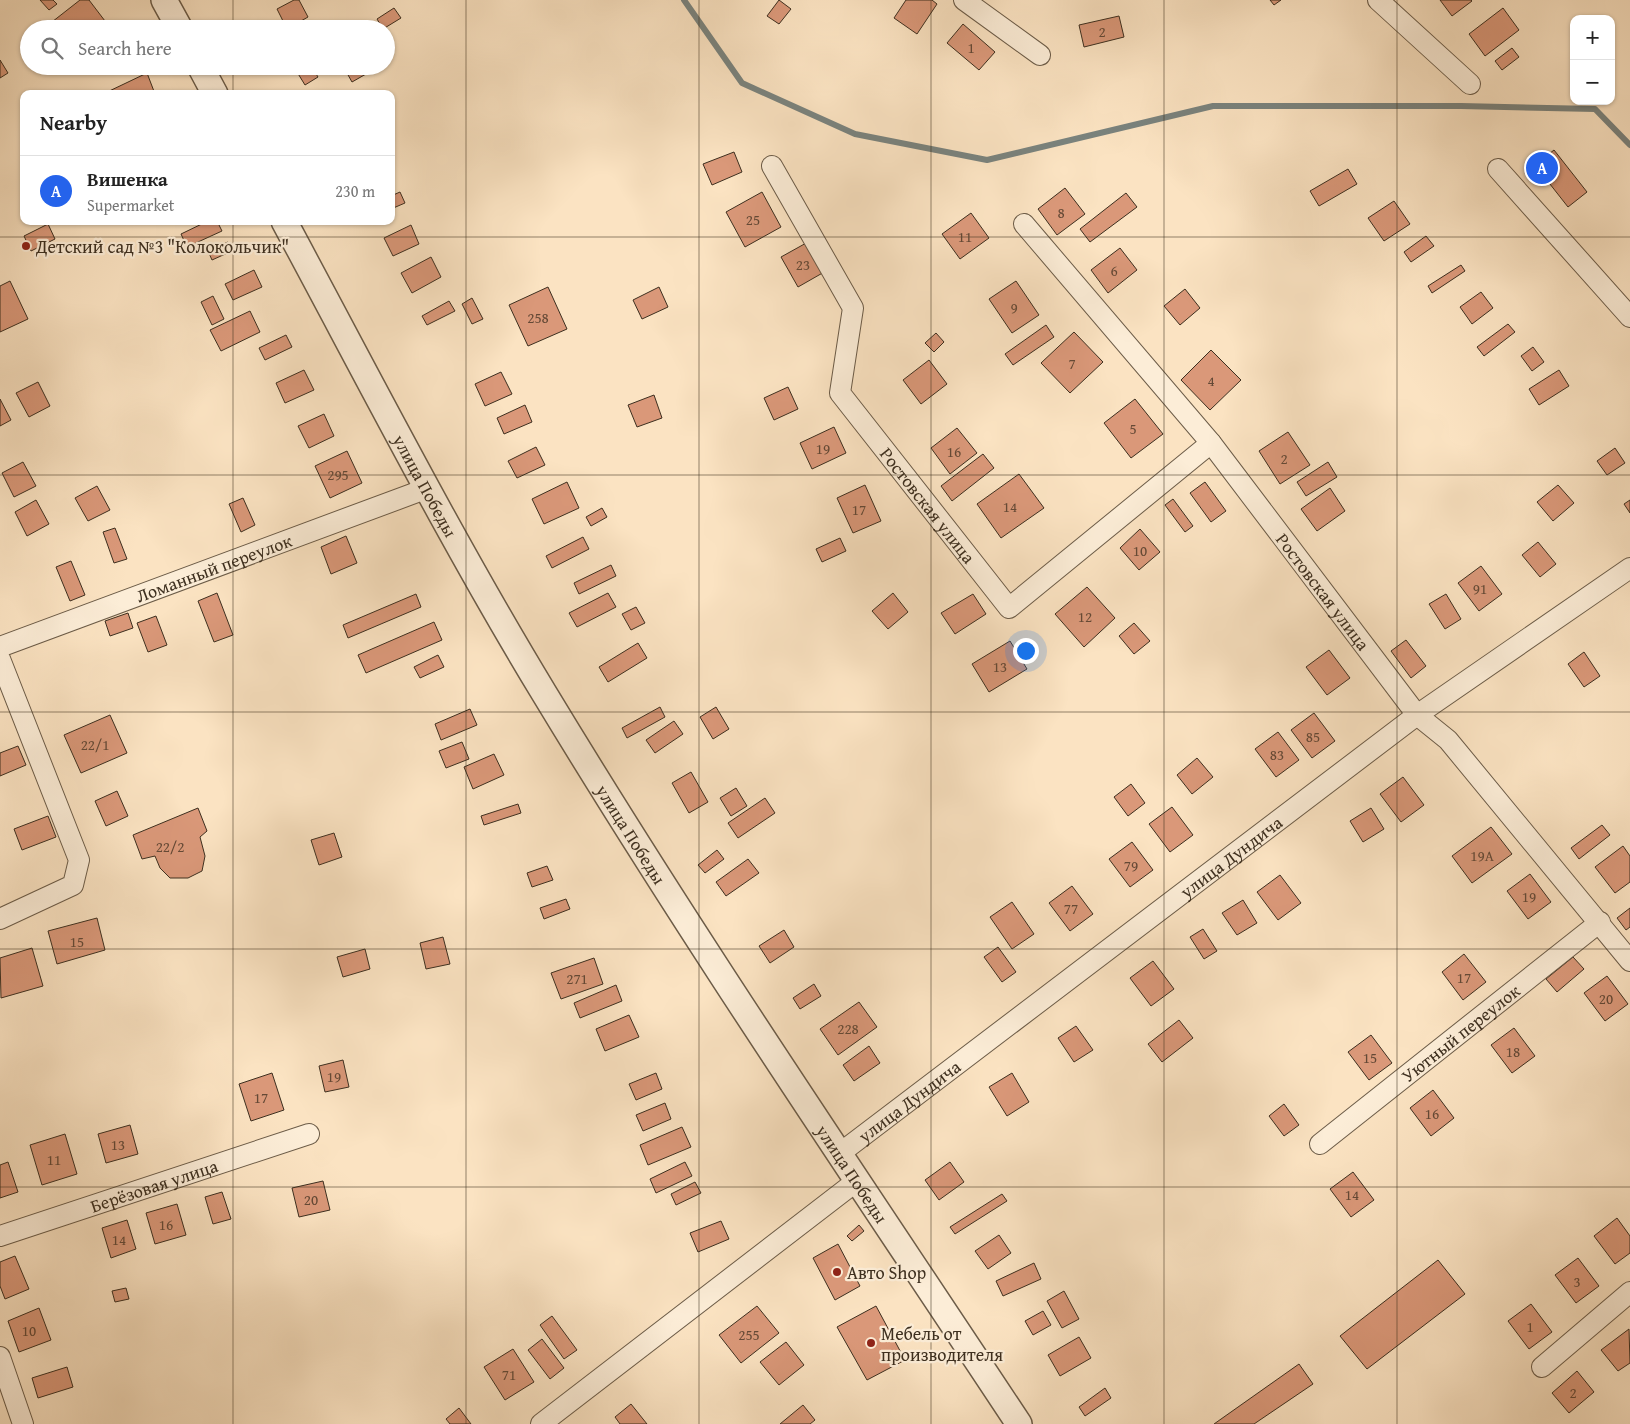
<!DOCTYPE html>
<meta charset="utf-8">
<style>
:root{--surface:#fff;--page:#f6f6f6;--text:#222;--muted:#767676;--line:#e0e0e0;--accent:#2563eb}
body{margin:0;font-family:"Gentium Book Plus",serif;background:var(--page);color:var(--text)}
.controls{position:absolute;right:15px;top:15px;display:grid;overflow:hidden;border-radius:10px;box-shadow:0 1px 4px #0004}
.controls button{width:45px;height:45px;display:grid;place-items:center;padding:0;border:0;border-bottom:1px solid var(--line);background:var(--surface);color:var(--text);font:25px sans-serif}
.you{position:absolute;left:1025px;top:650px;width:18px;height:18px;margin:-12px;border:4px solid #fff;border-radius:50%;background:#1a73e8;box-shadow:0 0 0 8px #1a73e833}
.badge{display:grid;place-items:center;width:32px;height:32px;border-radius:50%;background:var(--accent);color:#fff;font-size:16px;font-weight:700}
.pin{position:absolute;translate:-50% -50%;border:2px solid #fff;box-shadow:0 1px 5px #0006}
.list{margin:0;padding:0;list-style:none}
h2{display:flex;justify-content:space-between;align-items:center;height:65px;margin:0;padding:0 20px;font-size:21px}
h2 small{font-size:16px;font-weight:400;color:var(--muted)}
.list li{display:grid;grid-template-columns:32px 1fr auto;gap:15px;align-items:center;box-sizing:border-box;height:70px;padding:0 20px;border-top:1px solid var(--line)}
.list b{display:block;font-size:19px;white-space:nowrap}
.list p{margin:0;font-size:16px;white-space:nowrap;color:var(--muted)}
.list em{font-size:16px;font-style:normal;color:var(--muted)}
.icon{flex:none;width:28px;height:28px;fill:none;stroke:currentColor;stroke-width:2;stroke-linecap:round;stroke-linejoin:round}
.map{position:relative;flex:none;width:1630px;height:1424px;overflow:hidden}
.search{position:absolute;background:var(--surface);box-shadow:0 1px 4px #0004;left:20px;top:20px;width:375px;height:55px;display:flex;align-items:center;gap:12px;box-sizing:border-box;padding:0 18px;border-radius:28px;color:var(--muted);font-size:19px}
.panel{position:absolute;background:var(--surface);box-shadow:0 1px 4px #0004;left:20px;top:90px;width:375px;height:135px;border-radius:10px}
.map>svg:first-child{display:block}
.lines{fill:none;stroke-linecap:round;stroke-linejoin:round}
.stream{stroke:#7a837e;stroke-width:6}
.building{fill:#da9879;stroke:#3d2f1f}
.minor-casing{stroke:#6c5c48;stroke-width:22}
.tertiary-casing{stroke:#6c5c48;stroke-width:28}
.minor{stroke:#fcedd7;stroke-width:20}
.tertiary{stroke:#fcedd7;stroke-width:25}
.grid{fill:none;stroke:#3d2f1f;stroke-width:1;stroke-opacity:0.55}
.poi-dot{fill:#8f2418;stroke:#fcedd7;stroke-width:2}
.labels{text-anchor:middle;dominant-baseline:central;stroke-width:4.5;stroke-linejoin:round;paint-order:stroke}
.number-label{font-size:15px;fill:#644936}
.poi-label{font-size:18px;fill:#3d2f1f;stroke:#fcedd7;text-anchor:start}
.street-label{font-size:18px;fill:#3d2f1f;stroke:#fcedd7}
</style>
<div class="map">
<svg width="1630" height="1424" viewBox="0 0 1630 1424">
<rect width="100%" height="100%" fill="#fbe3c2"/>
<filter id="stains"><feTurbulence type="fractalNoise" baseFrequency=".004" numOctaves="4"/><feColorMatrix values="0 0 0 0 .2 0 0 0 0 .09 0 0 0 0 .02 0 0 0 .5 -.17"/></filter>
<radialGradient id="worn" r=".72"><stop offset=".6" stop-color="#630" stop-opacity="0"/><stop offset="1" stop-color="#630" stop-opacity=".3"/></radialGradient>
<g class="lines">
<path class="stream" d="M684 0 742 83 855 134 987 160 1213 106H1461L1595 109 1630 145"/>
</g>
<g class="building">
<path d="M40 0H53L57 4 49 10Z"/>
<path d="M80 0H89L105 21 95 29H43Z"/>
<path d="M294 0H299L308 17 287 29 277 9Z"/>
<path d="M779 0 791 9 779 24 767 16Z"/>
<path d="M906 0H932L937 4 917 34 894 18Z"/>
<path d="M1270 0H1281L1274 5Z"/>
<path d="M1440 0H1471L1472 1 1452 16Z"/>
<path d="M394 8 401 18 383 29 377 19Z"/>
<path d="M1503 8 1519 30 1485 56 1469 34Z"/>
<path d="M1119 16 1124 37 1084 47 1079 25Z"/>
<path d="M963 24 995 52 979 70 947 43Z"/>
<path d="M1512 48 1519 57 1502 70 1495 61Z"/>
<path d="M0 60 8 73 0 78Z"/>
<path d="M306 66H311L318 77 305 85 297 72Z"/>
<path d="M343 66H380L352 82Z"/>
<path d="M147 73 155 94H103Z"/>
<path d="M1554 150 1587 192 1568 207 1535 165Z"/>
<path d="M734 152 742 172 712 185 703 164Z"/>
<path d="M1348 169 1357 184 1319 206 1310 191Z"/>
<path d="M1065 188 1085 214 1057 235 1038 209Z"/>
<path d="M400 192 405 203 391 209V196Z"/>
<path d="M762 192 781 227 745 247 726 212Z"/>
<path d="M1126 193 1137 207 1090 242 1080 229Z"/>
<path d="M1394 201 1410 224 1384 241 1368 218Z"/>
<path d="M971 213 989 238 960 259 942 234Z"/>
<path d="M208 221H217L222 231 187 247 181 234Z"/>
<path d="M48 224 55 239 31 251 24 236Z"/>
<path d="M411 225 419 244 393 256 384 238Z"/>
<path d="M1426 236 1434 246 1411 262 1404 252Z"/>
<path d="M228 242 232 251 212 260 208 251Z"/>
<path d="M808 242 826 271 798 287 781 257Z"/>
<path d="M1120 248 1137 270 1108 293 1091 270Z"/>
<path d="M431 257 441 277 412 293 401 273Z"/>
<path d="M1461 265 1465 271 1432 293 1428 286Z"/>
<path d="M254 270 262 287 233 300 225 284Z"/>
<path d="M10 281 28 319 0 332V286Z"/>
<path d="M1016 281 1039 315 1012 333 989 299Z"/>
<path d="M548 287 567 329 528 346 509 305Z"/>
<path d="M659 287 668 307 642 319 633 300Z"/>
<path d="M1185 289 1200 308 1180 325 1164 306Z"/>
<path d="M1481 292 1493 308 1472 324 1460 307Z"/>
<path d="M213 296 224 319 212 325 201 302Z"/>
<path d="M472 298 483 319 472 324 462 304Z"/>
<path d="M449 301 455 311 427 325 422 316Z"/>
<path d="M250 311 260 332 221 351 210 330Z"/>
<path d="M1508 324 1515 332 1484 356 1477 347Z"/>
<path d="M1046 325 1054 337 1013 365 1005 354Z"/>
<path d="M1074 332 1103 362 1070 393 1041 363Z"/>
<path d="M936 333 944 342 934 352 925 343Z"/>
<path d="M286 335 292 347 265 360 259 348Z"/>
<path d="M1533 347 1544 362 1532 371 1521 356Z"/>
<path d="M1211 350 1241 380 1210 410 1181 380Z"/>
<path d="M929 360 947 384 921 404 903 380Z"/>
<path d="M304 370 314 390 285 403 276 383Z"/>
<path d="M1559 370 1569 386 1539 405 1529 389Z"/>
<path d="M501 372 512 394 485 406 475 384Z"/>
<path d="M38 382 50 406 29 417 16 393Z"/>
<path d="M788 387 798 409 774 420 764 398Z"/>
<path d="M654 395 662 418 637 427 628 405Z"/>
<path d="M0 399 11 420 0 426Z"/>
<path d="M1135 399 1163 434 1131 458 1104 423Z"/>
<path d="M525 405 532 422 504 434 497 418Z"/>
<path d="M324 414 334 436 309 448 298 426Z"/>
<path d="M834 427 846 453 812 469 800 443Z"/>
<path d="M957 428 977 453 950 474 931 448Z"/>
<path d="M1288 432 1310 465 1280 484 1259 451Z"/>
<path d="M536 447 545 465 517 478 508 461Z"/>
<path d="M1615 448 1625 463 1607 475 1597 461Z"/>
<path d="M347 451 362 483 330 498 315 466Z"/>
<path d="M983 454 994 468 952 501 941 486Z"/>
<path d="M23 462 36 486 14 497 2 473Z"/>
<path d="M1328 462 1337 477 1306 496 1297 482Z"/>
<path d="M1019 474 1044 508 1001 538 977 504Z"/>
<path d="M567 482 579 508 544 524 532 499Z"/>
<path d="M1205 482 1226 511 1211 522 1190 493Z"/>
<path d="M865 485 881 521 853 533 837 498Z"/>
<path d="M1558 485 1574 503 1553 521 1537 502Z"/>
<path d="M97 486 110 510 88 521 75 498Z"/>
<path d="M1330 488 1345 511 1317 531 1301 509Z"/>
<path d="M243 498 255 525 241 532 229 504Z"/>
<path d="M1173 499 1193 526 1185 532 1165 505Z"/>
<path d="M36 500 49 524 27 536 15 512Z"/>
<path d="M1630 500V513L1624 504Z"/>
<path d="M602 508 607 517 591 526 586 517Z"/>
<path d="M115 528 127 559 114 563 103 532Z"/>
<path d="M1140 529 1160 552 1139 570 1120 548Z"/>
<path d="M346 536 357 563 331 574 321 547Z"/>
<path d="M583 537 589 549 552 568 546 556Z"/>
<path d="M840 538 846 551 822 562 816 549Z"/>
<path d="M1538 542 1556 564 1540 577 1522 555Z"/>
<path d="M71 561 85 595 70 601 56 567Z"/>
<path d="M611 565 616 576 579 594 574 583Z"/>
<path d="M1481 566 1502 594 1479 611 1458 583Z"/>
<path d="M1087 587 1115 618 1084 647 1055 614Z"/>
<path d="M217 593 233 635 214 642 198 601Z"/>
<path d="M608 593 616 607 577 627 569 613Z"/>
<path d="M893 593 908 612 888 629 872 611Z"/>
<path d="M416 594 421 607 348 638 343 625Z"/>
<path d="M973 594 986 614 955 634 941 613Z"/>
<path d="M1446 594 1461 619 1445 629 1429 604Z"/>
<path d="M636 607 645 623 631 630 622 614Z"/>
<path d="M128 613 133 628 110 636 105 621Z"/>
<path d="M156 616 167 645 148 652 137 623Z"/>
<path d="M434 622 442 640 366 673 358 655Z"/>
<path d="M1134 623 1150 641 1134 654 1119 636Z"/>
<path d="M1406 640 1426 666 1411 678 1391 651Z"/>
<path d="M1010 641 1027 669 989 692 972 664Z"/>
<path d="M638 643 647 658 608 682 599 667Z"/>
<path d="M1329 650 1350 678 1327 695 1306 667Z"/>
<path d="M1584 652 1600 676 1584 687 1568 664Z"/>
<path d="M438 655 444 667 420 678 414 667Z"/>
<path d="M660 707 665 717 627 738 622 728Z"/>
<path d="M716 707 729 729 713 739 700 717Z"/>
<path d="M470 709 477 725 441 740 435 724Z"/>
<path d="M1314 713 1335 741 1312 758 1291 730Z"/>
<path d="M110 715 127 753 81 773 64 735Z"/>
<path d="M674 721 683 734 655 753 646 740Z"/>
<path d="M1278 732 1299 760 1276 777 1255 749Z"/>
<path d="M462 742 469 759 446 768 439 751Z"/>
<path d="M18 746 26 765 0 776V753Z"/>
<path d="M494 754 504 775 473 789 464 767Z"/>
<path d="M1197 758 1213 777 1192 794 1177 775Z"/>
<path d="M691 772 708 802 689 813 672 783Z"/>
<path d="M1403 777 1424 805 1401 822 1380 794Z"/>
<path d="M1131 784 1145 803 1128 816 1114 797Z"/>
<path d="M736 788 747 806 731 816 720 798Z"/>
<path d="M117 791 128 816 106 826 95 801Z"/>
<path d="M765 798 775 813 738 838 728 823Z"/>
<path d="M518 804 521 813 484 825 481 816Z"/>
<path d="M1172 807 1193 835 1170 852 1149 824Z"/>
<path d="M198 808 207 831 200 837 205 856 202 871 188 878H170L160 868 155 856 142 859 133 835Z"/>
<path d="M1371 808 1384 829 1363 842 1350 821Z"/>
<path d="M48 816 56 837 22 850 14 829Z"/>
<path d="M1602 825 1610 835 1579 859 1571 848Z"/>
<path d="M1491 827 1512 854 1472 883 1452 856Z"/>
<path d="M334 833 342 857 319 865 311 840Z"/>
<path d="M1132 842 1153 870 1130 887 1109 859Z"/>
<path d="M1623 846 1630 856V882L1615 893 1595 867Z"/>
<path d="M717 850 724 859 705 873 698 865Z"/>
<path d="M748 859 759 873 726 896 716 882Z"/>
<path d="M547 866 553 880 532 887 527 873Z"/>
<path d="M1530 874 1551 902 1528 919 1507 891Z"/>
<path d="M1280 875 1301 903 1278 920 1257 892Z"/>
<path d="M1072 886 1093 914 1070 931 1049 903Z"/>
<path d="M566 899 570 909 544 919 540 908Z"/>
<path d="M1243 900 1257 923 1237 935 1222 913Z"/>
<path d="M1012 902 1034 934 1012 949 990 917Z"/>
<path d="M1630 908V927L1626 930 1617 918Z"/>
<path d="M97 918 105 950 57 964 48 931Z"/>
<path d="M1203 929 1217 951 1204 959 1190 937Z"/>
<path d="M784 930 794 947 770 963 759 946Z"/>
<path d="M443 937 450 964 426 969 420 943Z"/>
<path d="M998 947 1016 972 1002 982 984 957Z"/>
<path d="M32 948 43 986 1 998 0 958Z"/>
<path d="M365 949 370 969 343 977 337 957Z"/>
<path d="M1464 954 1486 982 1463 1000 1442 972Z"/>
<path d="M1573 957 1584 969 1557 992 1546 979Z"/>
<path d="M594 958 603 984 561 999 551 973Z"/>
<path d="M1153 961 1174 989 1151 1006 1130 978Z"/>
<path d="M1607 976 1628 1004 1605 1021 1584 993Z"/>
<path d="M814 984 821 996 800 1009 793 998Z"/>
<path d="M616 985 622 1001 580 1018 574 1003Z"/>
<path d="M859 1002 877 1027 838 1055 820 1029Z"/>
<path d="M629 1015 639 1037 605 1051 596 1029Z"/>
<path d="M1179 1020 1193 1038 1162 1062 1148 1044Z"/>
<path d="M1076 1026 1093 1050 1074 1062 1058 1038Z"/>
<path d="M1514 1028 1535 1056 1512 1073 1491 1045Z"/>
<path d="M1371 1035 1392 1063 1369 1080 1348 1052Z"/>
<path d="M869 1046 880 1063 854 1081 843 1065Z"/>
<path d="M343 1060 349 1087 325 1092 319 1066Z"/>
<path d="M272 1073 284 1110 251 1121 239 1084Z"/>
<path d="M656 1073 662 1089 636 1100 629 1084Z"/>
<path d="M1012 1073 1029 1102 1007 1116 989 1087Z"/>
<path d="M1433 1090 1454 1118 1431 1136 1410 1108Z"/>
<path d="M665 1103 671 1119 643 1131 636 1115Z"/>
<path d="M1284 1104 1299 1125 1284 1136 1269 1116Z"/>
<path d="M130 1125 138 1154 106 1163 98 1134Z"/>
<path d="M682 1127 691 1147 648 1165 640 1145Z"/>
<path d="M65 1134 77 1174 42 1185 30 1145Z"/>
<path d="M8 1162 18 1192 0 1198V1165Z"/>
<path d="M685 1162 692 1176 656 1193 650 1179Z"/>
<path d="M950 1162 964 1182 939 1200 925 1180Z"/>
<path d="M1353 1172 1374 1200 1351 1217 1330 1189Z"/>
<path d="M323 1181 330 1210 299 1217 292 1188Z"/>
<path d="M695 1182 701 1193 676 1205 671 1194Z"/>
<path d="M222 1192 231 1219 213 1224 205 1197Z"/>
<path d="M1002 1194 1007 1201 955 1234 950 1227Z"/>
<path d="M177 1204 186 1235 155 1244 146 1213Z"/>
<path d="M1617 1218 1630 1236V1253L1615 1264 1594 1236Z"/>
<path d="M127 1220 136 1249 111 1258 102 1228Z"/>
<path d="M721 1221 729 1239 698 1252 690 1233Z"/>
<path d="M859 1225 864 1231 852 1241 847 1236Z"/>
<path d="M999 1235 1011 1253 988 1269 975 1251Z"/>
<path d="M838 1244 860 1286 835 1300 813 1258Z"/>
<path d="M15 1256 29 1289 5 1299 0 1286V1262Z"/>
<path d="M1578 1258 1599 1286 1576 1303 1555 1275Z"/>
<path d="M1438 1260 1465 1294 1367 1369 1340 1336Z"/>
<path d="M1034 1263 1041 1279 1003 1296 996 1281Z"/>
<path d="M126 1288 129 1299 115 1302 112 1291Z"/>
<path d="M1064 1291 1079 1319 1062 1328 1047 1301Z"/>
<path d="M1531 1304 1552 1332 1529 1349 1508 1321Z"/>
<path d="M757 1306 779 1333 741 1363 719 1335Z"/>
<path d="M876 1306 905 1360 867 1380 837 1327Z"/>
<path d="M39 1308 51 1340 19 1352 8 1321Z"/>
<path d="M1043 1311 1051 1325 1033 1335 1025 1321Z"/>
<path d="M552 1316 577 1350 564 1359 540 1325Z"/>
<path d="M1629 1329 1630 1363 1618 1371 1601 1350Z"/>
<path d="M1079 1337 1091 1358 1060 1376 1048 1355Z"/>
<path d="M542 1339 564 1368 550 1379 528 1350Z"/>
<path d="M786 1342 804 1365 779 1385 760 1362Z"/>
<path d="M513 1349 534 1382 505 1400 484 1367Z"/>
<path d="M1299 1364 1313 1384 1254 1424H1214Z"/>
<path d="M67 1367 73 1387 38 1398 32 1378Z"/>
<path d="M1577 1371 1594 1392 1569 1413 1552 1393Z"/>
<path d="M1105 1388 1111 1398 1085 1416 1079 1407Z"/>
<path d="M631 1404 647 1424H620L615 1417Z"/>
<path d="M803 1405 815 1420 810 1424H780Z"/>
<path d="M459 1408 471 1424H450L446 1419Z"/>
</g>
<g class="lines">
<g class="minor-casing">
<g id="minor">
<path d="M964 0 1040 55"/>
<path d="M1378 0 1470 84"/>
<path id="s1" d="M772 166 853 308 840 393 1009 608 1211 443"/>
<path d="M1498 169 1630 317"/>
<path id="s2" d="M1024 224 1211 443 1417 715 1448 740 1630 961"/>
<path id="s3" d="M0 647 428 488"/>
<path d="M0 659 79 860 73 885 0 919"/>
<path id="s4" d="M1320 1144 1600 922"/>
<path id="s5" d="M839 1154 1417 715 1630 568"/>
<path id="s6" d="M0 1236 309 1134"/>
<path d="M0 1357 23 1424"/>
<path d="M1542 1367 1630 1292"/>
<path d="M541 1424 858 1180"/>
</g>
</g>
<g class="tertiary-casing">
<g id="tertiary">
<path d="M164 0 180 29"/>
<path d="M200 66 215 94"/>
<path id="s7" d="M284 221C369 379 451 540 544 693 694 941 859 1182 1019 1424"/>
</g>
</g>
<use href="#minor" class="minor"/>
<use href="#tertiary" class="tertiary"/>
</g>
<path class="grid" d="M233 0V29M466 0V1424M699 0V1424M931 0V1424M1164 0V1424M1397 0V1424M233 66V94M233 221V1424M0 237H1630M0 475H1630M0 712H1630M0 949H1630M0 1187H1630"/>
<g class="poi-dot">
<circle cx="26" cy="246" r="5"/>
<circle cx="837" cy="1272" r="5"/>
<circle cx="871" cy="1343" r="5"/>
</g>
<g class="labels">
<g class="number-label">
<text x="1102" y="31">2</text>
<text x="971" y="47">1</text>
<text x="1061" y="212">8</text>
<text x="753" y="219">25</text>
<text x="965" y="236">11</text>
<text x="803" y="264">23</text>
<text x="1114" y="270">6</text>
<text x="1014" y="307">9</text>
<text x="538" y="317">258</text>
<text x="1072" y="363">7</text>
<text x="1211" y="380">4</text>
<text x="1133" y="428">5</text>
<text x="823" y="448">19</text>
<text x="954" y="451">16</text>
<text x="1284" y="458">2</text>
<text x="338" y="474">295</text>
<text x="1010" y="506">14</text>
<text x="859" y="509">17</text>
<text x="1140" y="550">10</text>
<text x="1480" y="588">91</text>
<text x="1085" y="616">12</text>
<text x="1000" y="666">13</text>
<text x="1313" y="736">85</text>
<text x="95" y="744">22/1</text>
<text x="1277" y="754">83</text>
<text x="170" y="846">22/2</text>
<text x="1482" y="855">19А</text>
<text x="1131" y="865">79</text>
<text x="1529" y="896">19</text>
<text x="1071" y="908">77</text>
<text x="77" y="941">15</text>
<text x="1464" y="977">17</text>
<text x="577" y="978">271</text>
<text x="1606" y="998">20</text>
<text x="848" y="1028">228</text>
<text x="1513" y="1051">18</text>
<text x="1370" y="1057">15</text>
<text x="334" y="1076">19</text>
<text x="261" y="1097">17</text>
<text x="1432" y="1113">16</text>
<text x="118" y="1144">13</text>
<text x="54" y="1159">11</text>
<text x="1352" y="1194">14</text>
<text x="311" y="1199">20</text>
<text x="166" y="1224">16</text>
<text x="119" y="1239">14</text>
<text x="1577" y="1281">3</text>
<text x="1530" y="1326">1</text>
<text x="29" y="1330">10</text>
<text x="749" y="1334">255</text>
<text x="509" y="1374">71</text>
<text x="1573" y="1392">2</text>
</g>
<g class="poi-label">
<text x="36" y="246">Детский сад №3 "Колокольчик"</text>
<text x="847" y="1272">Авто Shop</text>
<text x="881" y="1333">Мебель от<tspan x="881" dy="21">производителя</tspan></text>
</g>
<g class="street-label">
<text stroke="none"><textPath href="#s7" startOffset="300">улица Победы</textPath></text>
<text stroke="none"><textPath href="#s1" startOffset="392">Ростовская улица</textPath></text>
<text stroke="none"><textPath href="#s3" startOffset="228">Ломанный переулок</textPath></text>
<text stroke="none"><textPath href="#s2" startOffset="474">Ростовская улица</textPath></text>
<text stroke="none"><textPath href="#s7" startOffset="705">улица Победы</textPath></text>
<text stroke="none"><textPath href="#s5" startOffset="492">улица Дундича</textPath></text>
<text stroke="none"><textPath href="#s4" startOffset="179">Уютный переулок</textPath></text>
<text stroke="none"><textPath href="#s5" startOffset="88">улица Дундича</textPath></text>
<text stroke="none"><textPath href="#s7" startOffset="1110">улица Победы</textPath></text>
<text stroke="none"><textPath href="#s6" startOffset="162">Берёзовая улица</textPath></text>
</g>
</g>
<rect width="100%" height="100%" filter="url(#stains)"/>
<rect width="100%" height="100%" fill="url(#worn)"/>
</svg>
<div class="controls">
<button>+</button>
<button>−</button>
</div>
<div class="you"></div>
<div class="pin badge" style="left:1542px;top:168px">A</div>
<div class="search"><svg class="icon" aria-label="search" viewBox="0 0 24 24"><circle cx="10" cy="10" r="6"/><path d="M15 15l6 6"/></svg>Search here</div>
<section class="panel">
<h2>Nearby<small></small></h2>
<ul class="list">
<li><span class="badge">A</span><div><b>Вишенка</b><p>Supermarket</p></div><em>230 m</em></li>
</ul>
</section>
</div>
